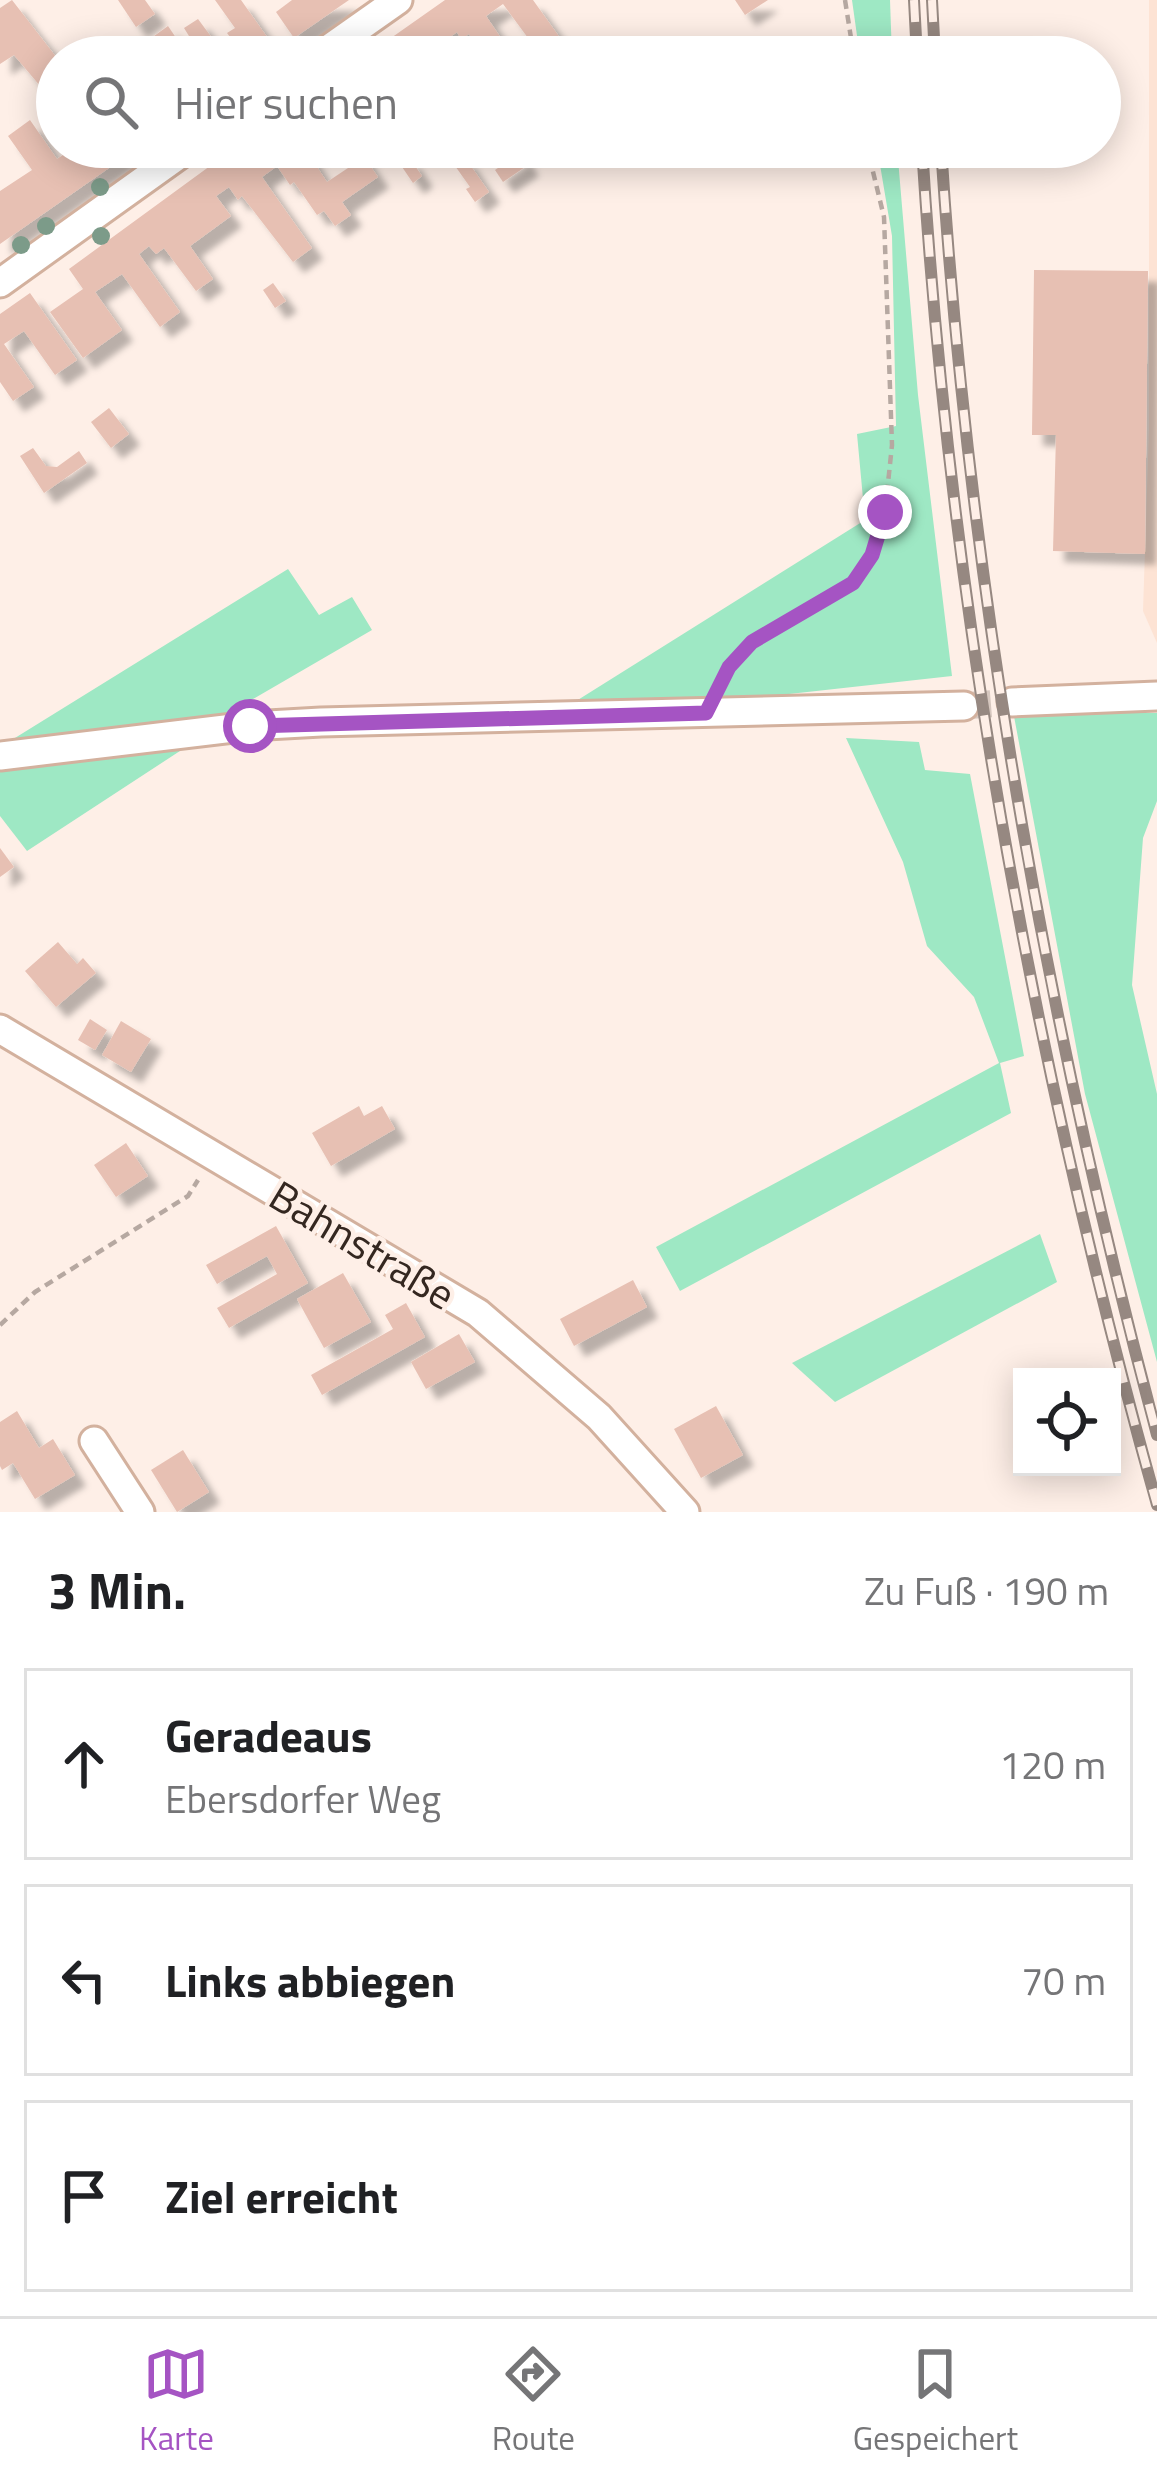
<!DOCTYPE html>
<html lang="de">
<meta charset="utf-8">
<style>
:root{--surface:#fff;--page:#f6f6f6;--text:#202124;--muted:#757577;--line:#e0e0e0;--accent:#a554c3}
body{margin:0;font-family:"Titillium Web",sans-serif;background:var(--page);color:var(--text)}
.controls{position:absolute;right:36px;bottom:36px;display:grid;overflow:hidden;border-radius:0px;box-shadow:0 6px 30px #0003}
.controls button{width:108px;height:108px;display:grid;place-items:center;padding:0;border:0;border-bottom:3px solid var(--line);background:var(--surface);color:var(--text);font:60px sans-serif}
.stop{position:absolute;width:36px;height:36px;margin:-27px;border:9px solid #a554c3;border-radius:50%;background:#fff}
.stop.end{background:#a554c3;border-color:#fff;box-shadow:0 3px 12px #0008}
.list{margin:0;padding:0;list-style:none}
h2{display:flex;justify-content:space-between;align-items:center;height:156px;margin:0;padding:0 48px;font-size:51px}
h2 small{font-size:39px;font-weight:400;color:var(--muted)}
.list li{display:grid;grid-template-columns:78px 1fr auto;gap:36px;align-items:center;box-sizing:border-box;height:192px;margin:0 24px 24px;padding:0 24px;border:3px solid var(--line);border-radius:0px}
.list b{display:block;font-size:45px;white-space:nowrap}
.list p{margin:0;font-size:39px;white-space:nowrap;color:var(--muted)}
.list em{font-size:39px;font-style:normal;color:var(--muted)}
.icon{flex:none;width:66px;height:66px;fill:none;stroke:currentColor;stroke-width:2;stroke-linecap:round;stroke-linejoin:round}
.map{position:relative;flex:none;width:1157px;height:1512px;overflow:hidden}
.search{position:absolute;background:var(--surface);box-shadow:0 6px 30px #0003;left:36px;right:36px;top:36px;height:132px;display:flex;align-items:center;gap:30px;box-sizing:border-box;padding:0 42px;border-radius:66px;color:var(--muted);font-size:45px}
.sheet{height:804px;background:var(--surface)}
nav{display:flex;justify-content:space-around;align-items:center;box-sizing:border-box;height:168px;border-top:3px solid var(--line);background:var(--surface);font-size:33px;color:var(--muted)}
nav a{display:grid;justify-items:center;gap:6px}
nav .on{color:var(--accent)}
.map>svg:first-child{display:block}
.built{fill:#fde3d4}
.green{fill:#9ee8c4}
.building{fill:#e7c0b3;filter:url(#shadow)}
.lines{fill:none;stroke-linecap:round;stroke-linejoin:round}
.street-tunnel{stroke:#d6c7bf;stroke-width:27;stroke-dasharray:27 14;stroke-linecap:butt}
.street-casing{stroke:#d3b19e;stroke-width:33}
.path{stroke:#b6a8a1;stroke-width:4.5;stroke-dasharray:9 6;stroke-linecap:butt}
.street{stroke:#fff;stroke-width:27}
.rail-casing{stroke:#968881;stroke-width:12}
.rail{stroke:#feefe7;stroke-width:8;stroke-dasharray:22;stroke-linecap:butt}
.tree{fill:#7c9b89}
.route{stroke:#a554c3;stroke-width:15}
.labels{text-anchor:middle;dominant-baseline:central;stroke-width:9;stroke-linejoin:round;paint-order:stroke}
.street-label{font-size:42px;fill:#342720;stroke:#feefe7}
</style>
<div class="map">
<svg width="1157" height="1512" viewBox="0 0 1157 1512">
<defs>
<filter id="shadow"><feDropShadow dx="11" dy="11" stdDeviation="3" flood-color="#0004"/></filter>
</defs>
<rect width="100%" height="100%" fill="#feefe7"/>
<path class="built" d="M1149 0H1157V643L1143 611 1149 428Z"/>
<g class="green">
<path d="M852 0H890L892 57H860Z"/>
<path d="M877 147H897L918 395 952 676 744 699 565 708 865 520 857 434 896 426 892 236Z"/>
<path d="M288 569 319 615 352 597 372 630 222 717 2 746Z"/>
<path d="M1013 711 1157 713V801L1143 838 1132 985 1157 1094V1362L1085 1094Z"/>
<path d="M846 738 919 742 925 770 970 774 1024 1056 1000 1063 1011 1113 680 1291 656 1247 999 1063 974 997 927 946 903 862Z"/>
<path d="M183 749 27 851 0 816V769Z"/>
<path d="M1040 1234 1057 1282 835 1402 792 1363Z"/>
</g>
<g class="building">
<path d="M12 0 57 58V106L14 55 0 64V8Z"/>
<path d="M118 0H145L155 14 136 27Z"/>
<path d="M215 0H241L277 51 269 57H202L184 28 198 19 224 54 236 45 227 33 235 28Z"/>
<path d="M292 0H349L294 38 276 12Z"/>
<path d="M445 0H533L563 42 542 57 503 4 486 16 514 57H485L469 34 461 39 457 32 443 42 454 57H364Z"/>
<path d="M735 0H768L745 15Z"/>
<path d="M168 26 189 57H162L150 39Z"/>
<path d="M30 120 57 159 75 147H139L0 244V191L32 170 8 136Z"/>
<path d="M236 147H304L327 182 351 166 338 147H357L378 177 342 202 351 215 335 226 324 211 317 215 294 182 290 185 277 166 262 177 312 248 293 262 242 196 238 200 229 187 216 196 231 216 190 246 213 279 196 291 164 248 156 254 149 246 139 254 180 312 160 327 122 274 95 292 122 330 83 358 50 312 83 289 69 269Z"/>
<path d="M520 153 528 165 503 182 495 170Z"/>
<path d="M464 156 489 192 475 202 466 189 470 187 453 163Z"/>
<path d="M409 157 422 176 413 183 400 164Z"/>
<path d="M1034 270 1148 271 1145 554 1053 551 1056 435H1032Z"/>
<path d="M273 283 286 301 275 308 263 290Z"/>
<path d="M30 293 77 360 55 375 24 331 4 344 34 387 13 401 0 382V314Z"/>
<path d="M109 408 129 434 111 448 91 422Z"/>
<path d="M33 448 46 466 57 467 79 451 87 463 44 493 20 456Z"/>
<path d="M0 848 14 867 0 877Z"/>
<path d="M58 942 77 964 83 958 96 973 56 1007 25 971Z"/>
<path d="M90 1019 107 1030 95 1050 78 1040Z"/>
<path d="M121 1021 151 1039 131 1072 102 1055Z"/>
<path d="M359 1106 364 1116 382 1106 395 1129 331 1166 312 1133Z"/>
<path d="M126 1143 148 1176 116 1197 94 1165Z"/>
<path d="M276 1226 308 1283 229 1328 217 1308 277 1274 267 1256 217 1284 206 1265Z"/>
<path d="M343 1273 371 1322 324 1348 297 1299Z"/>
<path d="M633 1280 647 1307 574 1346 560 1319Z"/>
<path d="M406 1303 425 1337 322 1395 311 1375 393 1329 385 1315Z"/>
<path d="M459 1334 475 1362 426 1389 411 1362Z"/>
<path d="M716 1406 743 1455 701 1478 674 1429Z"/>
<path d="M17 1411 39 1448 53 1439 75 1475 35 1499 13 1463 2 1470 0 1466V1422Z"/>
<path d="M183 1450 209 1492 177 1512 151 1470Z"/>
</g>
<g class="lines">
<path class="street-tunnel" d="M964 706 1012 702"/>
<g class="street-casing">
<g id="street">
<path d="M317 57 398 0"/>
<path d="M0 283 190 147"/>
<path d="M1012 702 1157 696"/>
<path d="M0 756 250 726 321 722 964 706"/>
<path d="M0 1029 478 1313 599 1417 685 1512"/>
<path d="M94 1441 140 1512"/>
</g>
</g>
<g class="path">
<path d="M845 0 854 57"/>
<path d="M720 687 729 667 752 642 853 583 872 555 885 512 892 445 884 217 867 147"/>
<path d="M0 1325 35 1292 188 1196 198 1180"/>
</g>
<use href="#street" class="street"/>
<g class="rail-casing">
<g id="rail">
<path d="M914 0 917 57"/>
<path d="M932 0 935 57"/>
<path d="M922 147C950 607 1033 1061 1157 1505"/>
<path d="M941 147C969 583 1044 1013 1157 1435"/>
</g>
</g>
<use href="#rail" class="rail"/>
</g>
<g class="tree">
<circle cx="149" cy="157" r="9"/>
<circle cx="100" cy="187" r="9"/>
<circle cx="46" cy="226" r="9"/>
<circle cx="101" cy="236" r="9"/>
<circle cx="21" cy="245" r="9"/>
</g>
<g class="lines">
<path class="route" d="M250 726 706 713 729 667 752 642 853 583 872 555 885 512"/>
</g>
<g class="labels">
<g class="street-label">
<text transform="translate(363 1244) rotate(31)">Bahnstraße</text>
</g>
</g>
</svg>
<div class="controls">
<button><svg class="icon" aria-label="locate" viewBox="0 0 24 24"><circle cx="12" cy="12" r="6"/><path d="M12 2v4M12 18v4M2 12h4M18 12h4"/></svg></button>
</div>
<div class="stop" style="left:250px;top:726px"></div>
<div class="stop end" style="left:885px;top:512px"></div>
<div class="search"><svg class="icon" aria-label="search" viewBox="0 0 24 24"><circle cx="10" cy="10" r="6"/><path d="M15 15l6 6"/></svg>Hier suchen</div>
</div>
<section class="sheet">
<h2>3 Min.<small>Zu Fuß · 190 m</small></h2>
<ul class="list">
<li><svg class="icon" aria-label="ahead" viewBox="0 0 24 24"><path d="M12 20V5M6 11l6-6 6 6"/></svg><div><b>Geradeaus</b><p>Ebersdorfer Weg</p></div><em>120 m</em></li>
<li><svg class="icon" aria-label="left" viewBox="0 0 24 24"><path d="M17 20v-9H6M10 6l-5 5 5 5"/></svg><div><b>Links abbiegen</b></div><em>70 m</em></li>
<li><svg class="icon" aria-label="arrive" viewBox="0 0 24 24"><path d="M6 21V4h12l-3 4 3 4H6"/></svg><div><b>Ziel erreicht</b></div></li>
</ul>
</section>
<nav>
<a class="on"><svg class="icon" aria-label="map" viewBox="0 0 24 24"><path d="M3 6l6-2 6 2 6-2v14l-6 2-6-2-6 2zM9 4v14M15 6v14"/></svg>Karte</a>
<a><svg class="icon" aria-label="directions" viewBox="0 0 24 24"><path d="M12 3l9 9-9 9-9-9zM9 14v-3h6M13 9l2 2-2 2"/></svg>Route</a>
<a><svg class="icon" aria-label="saved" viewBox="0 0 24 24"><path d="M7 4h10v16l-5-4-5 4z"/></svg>Gespeichert</a>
</nav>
